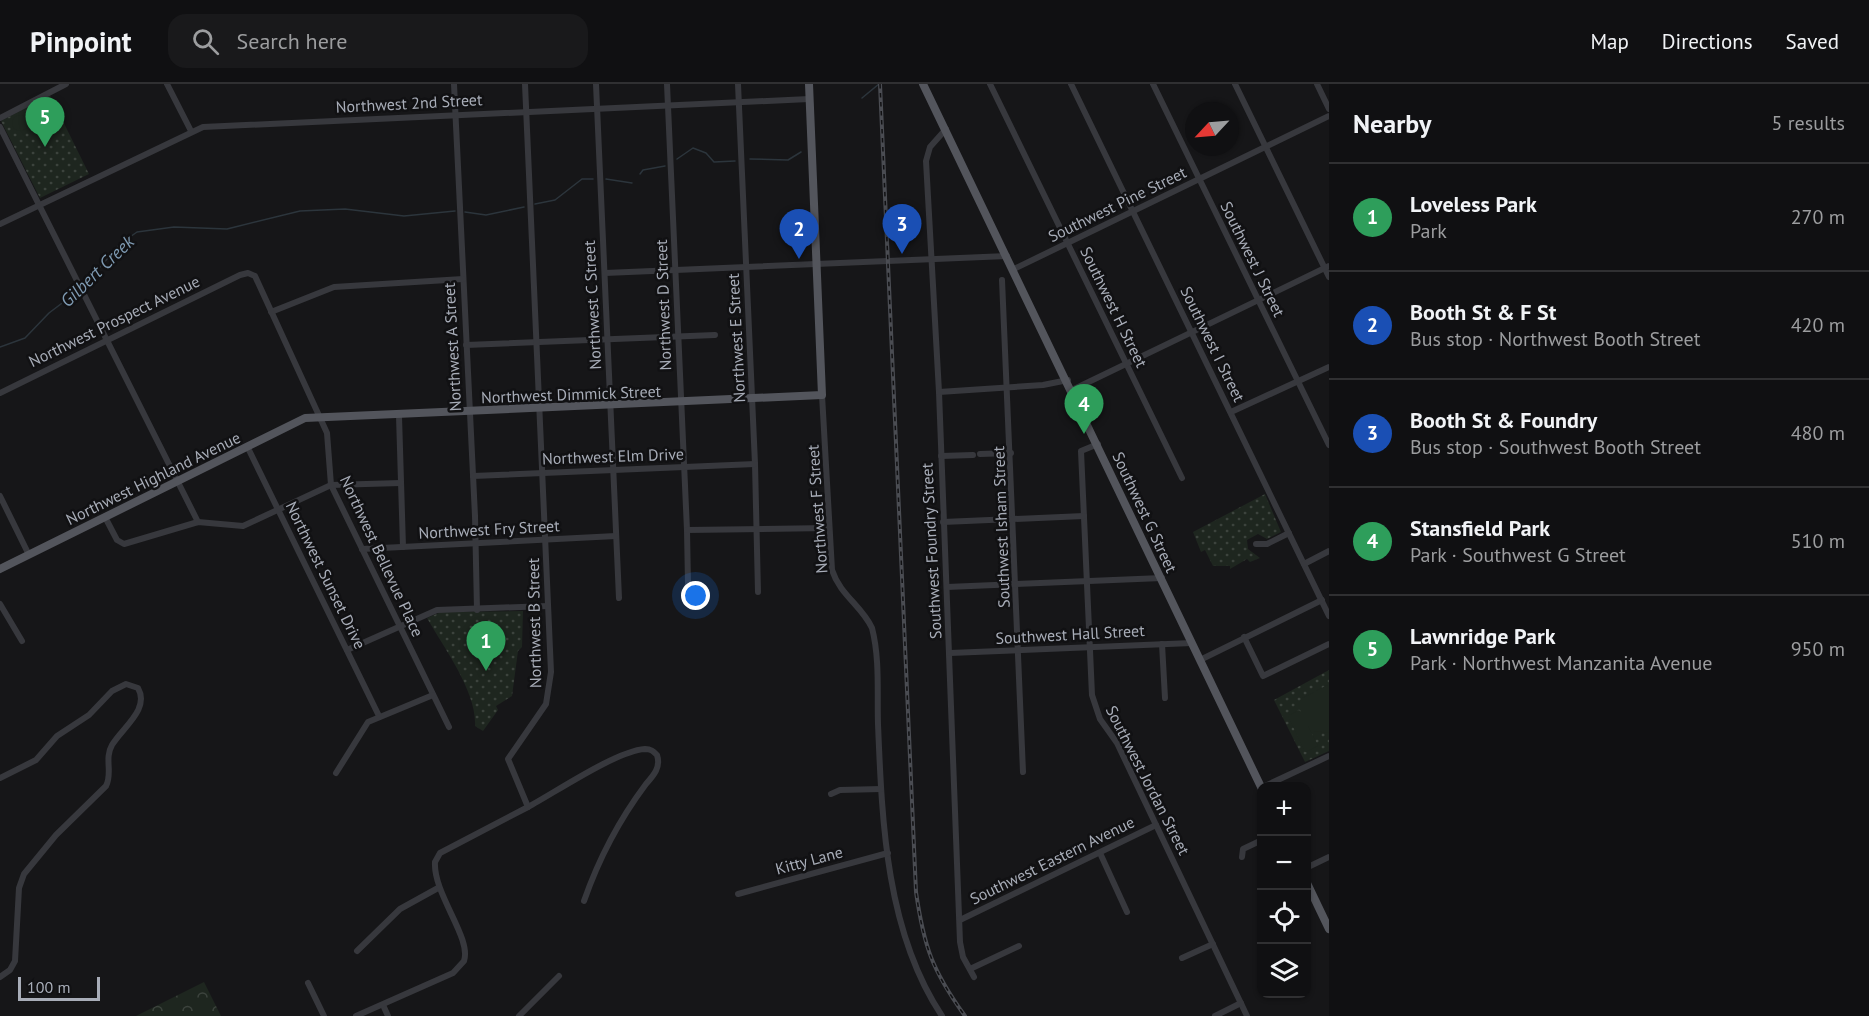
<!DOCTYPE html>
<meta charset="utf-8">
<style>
:root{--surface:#101012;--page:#19191b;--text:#f1f3f6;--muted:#9c9d9f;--line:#303032;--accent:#0f766e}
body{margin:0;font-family:"PT Sans",sans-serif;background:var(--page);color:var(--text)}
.controls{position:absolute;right:18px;bottom:18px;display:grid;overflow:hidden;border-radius:12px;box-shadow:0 2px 4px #0004}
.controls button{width:54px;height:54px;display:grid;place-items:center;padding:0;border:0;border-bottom:2px solid var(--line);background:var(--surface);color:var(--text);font:30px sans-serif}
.compass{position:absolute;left:1185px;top:18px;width:54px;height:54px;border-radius:50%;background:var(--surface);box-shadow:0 2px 4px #0004;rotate:244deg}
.scale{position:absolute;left:18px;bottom:15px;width:82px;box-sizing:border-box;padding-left:6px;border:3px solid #a8adb8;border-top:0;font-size:16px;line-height:21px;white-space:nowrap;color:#a8adb8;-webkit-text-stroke:4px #111113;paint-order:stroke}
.you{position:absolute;left:696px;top:512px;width:21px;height:21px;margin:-15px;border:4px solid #fff;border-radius:50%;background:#1a73e8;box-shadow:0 0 0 9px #1a73e833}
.badge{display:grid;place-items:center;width:39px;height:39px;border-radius:50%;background:var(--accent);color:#fff;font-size:20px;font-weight:700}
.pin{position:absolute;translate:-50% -50px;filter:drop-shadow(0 2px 3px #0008)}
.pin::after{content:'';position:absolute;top:32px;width:21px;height:18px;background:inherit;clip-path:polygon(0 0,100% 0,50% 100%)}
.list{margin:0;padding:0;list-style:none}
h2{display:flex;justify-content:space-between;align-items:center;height:78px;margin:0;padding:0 24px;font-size:26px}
h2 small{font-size:20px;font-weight:400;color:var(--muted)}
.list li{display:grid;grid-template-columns:39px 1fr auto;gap:18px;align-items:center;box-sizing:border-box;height:108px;padding:0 24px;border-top:2px solid var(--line)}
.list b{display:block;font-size:22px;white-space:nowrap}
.list p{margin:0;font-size:20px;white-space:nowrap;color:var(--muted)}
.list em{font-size:20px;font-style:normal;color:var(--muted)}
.icon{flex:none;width:33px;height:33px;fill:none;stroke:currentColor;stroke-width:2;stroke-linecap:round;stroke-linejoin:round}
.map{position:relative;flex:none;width:1329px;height:932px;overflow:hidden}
header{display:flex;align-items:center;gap:36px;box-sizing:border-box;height:84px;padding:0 30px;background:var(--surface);border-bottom:2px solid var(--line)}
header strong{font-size:28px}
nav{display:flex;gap:33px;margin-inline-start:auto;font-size:21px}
.search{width:420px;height:54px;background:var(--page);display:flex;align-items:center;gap:15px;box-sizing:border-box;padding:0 21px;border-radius:18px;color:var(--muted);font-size:22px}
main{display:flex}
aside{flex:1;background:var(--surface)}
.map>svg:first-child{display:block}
.grass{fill:url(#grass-dots)}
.forest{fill:url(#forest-crowns)}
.garden{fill:#1e261f}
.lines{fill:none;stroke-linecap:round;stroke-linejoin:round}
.stream{stroke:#2c353c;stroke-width:1.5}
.minor{stroke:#37383d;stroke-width:6}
.major{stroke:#53555c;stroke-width:8}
.rail-casing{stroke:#4a4c52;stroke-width:4}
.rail{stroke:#111113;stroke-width:1.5;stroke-dasharray:4.5;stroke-linecap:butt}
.labels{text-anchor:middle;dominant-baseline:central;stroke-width:5;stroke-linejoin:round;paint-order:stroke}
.street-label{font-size:16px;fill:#a8adb8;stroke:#111113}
.water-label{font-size:18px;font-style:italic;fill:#7f9bb3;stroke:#111113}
</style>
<header>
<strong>Pinpoint</strong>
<div class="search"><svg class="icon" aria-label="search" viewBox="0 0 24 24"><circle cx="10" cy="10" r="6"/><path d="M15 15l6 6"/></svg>Search here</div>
<nav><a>Map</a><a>Directions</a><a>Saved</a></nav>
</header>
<main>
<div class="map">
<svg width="1329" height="932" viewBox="0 0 1329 932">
<defs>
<pattern id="grass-dots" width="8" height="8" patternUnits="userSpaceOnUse" patternTransform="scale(1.5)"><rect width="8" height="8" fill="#1e261f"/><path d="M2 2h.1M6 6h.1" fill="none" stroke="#3c433d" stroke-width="1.8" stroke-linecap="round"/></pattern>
<pattern id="forest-crowns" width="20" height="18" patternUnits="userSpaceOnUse" patternTransform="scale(1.5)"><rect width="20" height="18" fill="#1e261f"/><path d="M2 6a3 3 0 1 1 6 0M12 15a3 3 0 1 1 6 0" fill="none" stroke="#3c433d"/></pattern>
</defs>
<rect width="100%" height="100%" fill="#161618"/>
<g class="grass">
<path d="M50 11 89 90 40 114 1 37Z"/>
<path d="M1265 410 1281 448 1267 455 1258 450 1247 456 1248 465 1260 474 1250 478 1247 475 1230 485V482H1213L1205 466 1201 468 1193 448Z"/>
<path d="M523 527 522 563 518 567 512 612 496 622 498 626 483 647 475 642C477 608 444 564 427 534L441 528Z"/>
<path d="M1329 586V667L1305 678 1274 616Z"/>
</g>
<path class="forest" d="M204 898 221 932H136Z"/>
<g class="garden">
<path d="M47 20 52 29 34 38 30 29Z"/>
<circle cx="20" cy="39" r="8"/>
<path d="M1329 600V649L1314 647 1308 642 1318 662 1305 668 1288 632 1299 626 1301 628V615Z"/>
</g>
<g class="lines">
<g class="stream">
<path d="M862 14 879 0"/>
<path d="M677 75 693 64 706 69 714 78 735 77"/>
<path d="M750 75 788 76 801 68"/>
<path d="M640 90 643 86 665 82"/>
<path d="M606 95 632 99"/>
<path d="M535 120 555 116 582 95H593"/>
<path d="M465 128 486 131 524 123"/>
<path d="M82 204 120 160 137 148 174 143 227 145 300 127 345 125 404 132 455 127"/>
<path d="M0 263 25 254 49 229 78 207"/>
</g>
<g class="minor">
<path d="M167 0 191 47"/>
<path d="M454 0 475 432 477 526"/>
<path d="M596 0 619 514"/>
<path d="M667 0 687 446 688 500 685 512"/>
<path d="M738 0 755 380 758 508"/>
<path d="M990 0 1182 394"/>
<path d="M1071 0 1329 532"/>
<path d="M1153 0 1329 361"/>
<path d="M1235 0 1329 193"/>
<path d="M1317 0 1329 25"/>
<path d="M0 34 66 0"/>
<path d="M0 43 198 438"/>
<path d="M946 45 930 63 926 77 939 308 960 858 963 873 974 893"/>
<path d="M0 140 203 43 809 15"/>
<path d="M1014 185 1329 32"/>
<path d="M605 189 1007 172"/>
<path d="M1002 196 1023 688"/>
<path d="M271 228 334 203 463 195"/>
<path d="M466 261 715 251"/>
<path d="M1072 306 1329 182"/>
<path d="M939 308 1043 301 1068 296"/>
<path d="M0 309 240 191 248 189 255 192 327 349 331 401 449 643"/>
<path d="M822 311 832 486C840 511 862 522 872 544 880 575 877 609 878 640 882 738 886 848 942 932"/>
<path d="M1231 328 1329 283"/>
<path d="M399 332 403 463"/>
<path d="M1098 360 1081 367 1092 611 1100 635 1117 659 1247 932"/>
<path d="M247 362 379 632"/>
<path d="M980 370 1011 369"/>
<path d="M941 372 973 371"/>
<path d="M473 392 755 380"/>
<path d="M0 412 29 471"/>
<path d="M105 433 117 456 124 460 198 438 243 442 331 401 401 399"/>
<path d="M943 438 1084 432"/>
<path d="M687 446 829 444"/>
<path d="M1256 460H1267L1289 449"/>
<path d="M362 465 616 452"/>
<path d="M1304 480 1329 467"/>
<path d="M947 503 1162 494"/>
<path d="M0 520 22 557"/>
<path d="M1244 553 1263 592 1329 560"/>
<path d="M1162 560 1165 614"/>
<path d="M347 566 437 526 548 522"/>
<path d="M950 569 1192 559"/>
<path d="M1200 576 1322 516"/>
<path d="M336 689 368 638 433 611"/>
<path d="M0 694 36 676 57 652 89 631 112 607 126 600 138 604C150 625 123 643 112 661 104 675 113 689 106 702L56 751 24 790 19 804 15 877 10 886 0 893"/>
<path d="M1265 702 1329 672"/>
<path d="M831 710 840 706 881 705"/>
<path d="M528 723C556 708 616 667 645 665 651 665 653 667 657 671 661 683 654 691 646 700 619 736 599 774 584 817"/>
<path d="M1100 769 1127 828"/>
<path d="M1242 773 1243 765 1262 756"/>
<path d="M1306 784 1329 773"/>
<path d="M738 810 888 769"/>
<path d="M960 836 1156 741"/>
<path d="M357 867 400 825 438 804"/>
<path d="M1182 874 1213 860"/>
<path d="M970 885 1019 862"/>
<path d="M308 899 324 932"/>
<path d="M383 921 388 932"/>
<path d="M356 932 453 889 464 877C472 854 433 810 435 778L440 769 528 723 508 675 546 620 551 588 525 0"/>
<path d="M519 932 559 892"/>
<path d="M1215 932 1241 919"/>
</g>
<g class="major">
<path d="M923 0 1262 705"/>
<path d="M0 485 305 334 822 311 809 0"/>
<path d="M1306 797 1329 845"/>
</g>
<g class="rail-casing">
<path id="rail" d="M880 0 916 808C924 863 932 886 965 932"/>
</g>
<use href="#rail" class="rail"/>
</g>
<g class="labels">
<g class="street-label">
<text transform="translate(409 19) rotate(-3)">Northwest 2nd Street</text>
<text transform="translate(1117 120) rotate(-26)">Southwest Pine Street</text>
<text transform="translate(1253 175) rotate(64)">Southwest J Street</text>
<text transform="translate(592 221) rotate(-93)">Northwest C Street</text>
<text transform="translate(663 221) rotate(-92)">Northwest D Street</text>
<text transform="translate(1114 223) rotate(64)">Southwest H Street</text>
<text transform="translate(114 237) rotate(-26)">Northwest Prospect Avenue</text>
<text transform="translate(736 254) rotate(-93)">Northwest E Street</text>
<text transform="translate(1213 260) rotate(64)">Southwest I Street</text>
<text transform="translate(452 263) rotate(-93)">Northwest A Street</text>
<text transform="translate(571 310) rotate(-2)">Northwest Dimmick Street</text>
<text transform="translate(613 372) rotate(-2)">Northwest Elm Drive</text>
<text transform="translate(153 394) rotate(-26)">Northwest Highland Avenue</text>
<text transform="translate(817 425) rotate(-94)">Northwest F Street</text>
<text transform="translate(1145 428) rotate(65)">Southwest G Street</text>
<text transform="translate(1001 443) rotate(-92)">Southwest Isham Street</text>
<text transform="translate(489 445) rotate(-3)">Northwest Fry Street</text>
<text transform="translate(931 467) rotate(-93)">Southwest Foundry Street</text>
<text transform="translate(382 472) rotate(65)">Northwest Bellevue Place</text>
<text transform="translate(326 491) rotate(64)">Northwest Sunset Drive</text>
<text transform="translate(534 539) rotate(-91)">Northwest B Street</text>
<text transform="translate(1070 550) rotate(-3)">Southwest Hall Street</text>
<text transform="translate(1148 696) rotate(63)">Southwest Jordan Street</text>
<text transform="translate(809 776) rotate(-15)">Kitty Lane</text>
<text transform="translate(1052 776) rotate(-26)">Southwest Eastern Avenue</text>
</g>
<g class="water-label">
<text transform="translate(97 187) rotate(-44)">Gilbert Creek</text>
</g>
</g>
</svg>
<div class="controls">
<button>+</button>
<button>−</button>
<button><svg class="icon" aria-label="locate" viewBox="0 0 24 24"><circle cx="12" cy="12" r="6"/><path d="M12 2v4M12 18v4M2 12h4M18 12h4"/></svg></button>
<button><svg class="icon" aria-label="layers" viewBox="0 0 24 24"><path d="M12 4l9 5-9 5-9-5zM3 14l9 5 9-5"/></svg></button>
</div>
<svg class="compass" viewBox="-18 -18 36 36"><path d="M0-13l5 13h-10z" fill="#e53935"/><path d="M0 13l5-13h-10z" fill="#9c9d9f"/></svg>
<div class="scale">100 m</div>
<div class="you"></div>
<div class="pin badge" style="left:486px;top:587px;background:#2e9e5b">1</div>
<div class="pin badge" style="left:799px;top:175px;background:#1a4fb4">2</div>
<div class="pin badge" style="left:902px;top:170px;background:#1a4fb4">3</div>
<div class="pin badge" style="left:1084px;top:350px;background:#2e9e5b">4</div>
<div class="pin badge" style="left:45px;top:63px;background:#2e9e5b">5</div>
</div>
<aside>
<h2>Nearby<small>5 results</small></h2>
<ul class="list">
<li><span class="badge" style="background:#2e9e5b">1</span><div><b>Loveless Park</b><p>Park</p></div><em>270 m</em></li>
<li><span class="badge" style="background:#1a4fb4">2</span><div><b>Booth St &amp; F St</b><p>Bus stop · Northwest Booth Street</p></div><em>420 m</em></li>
<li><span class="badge" style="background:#1a4fb4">3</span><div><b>Booth St &amp; Foundry</b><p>Bus stop · Southwest Booth Street</p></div><em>480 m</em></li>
<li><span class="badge" style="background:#2e9e5b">4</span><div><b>Stansfield Park</b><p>Park · Southwest G Street</p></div><em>510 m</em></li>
<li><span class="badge" style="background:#2e9e5b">5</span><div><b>Lawnridge Park</b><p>Park · Northwest Manzanita Avenue</p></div><em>950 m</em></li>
</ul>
</aside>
</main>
